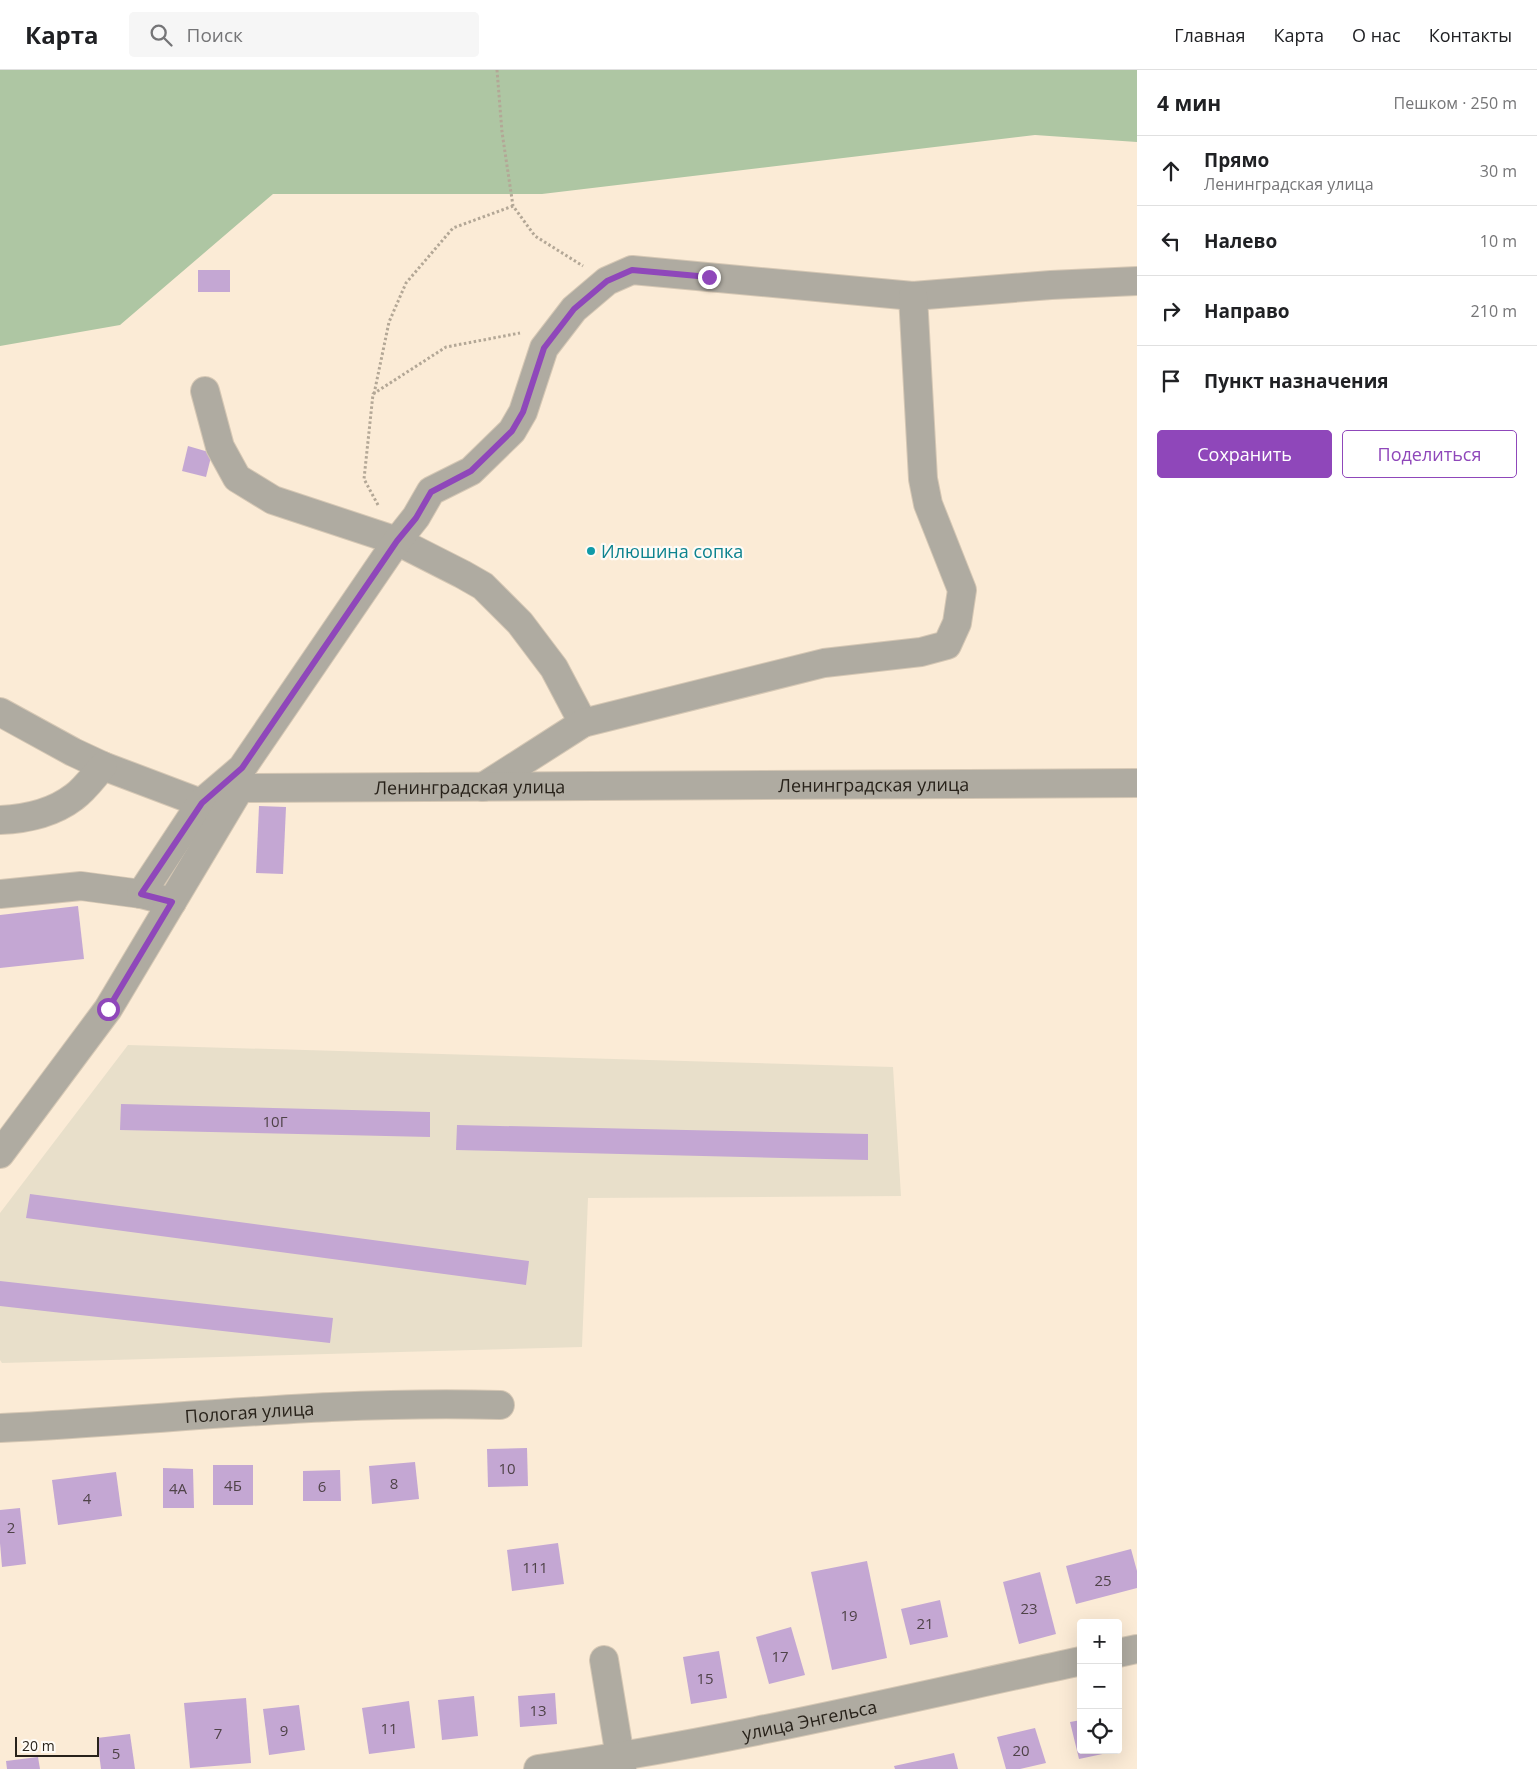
<!DOCTYPE html>
<html lang="ru">
<meta charset="utf-8">
<style>
:root{--surface:#fff;--page:#f6f6f6;--text:#202124;--muted:#757577;--line:#e0e0e0;--accent:#8f47ba}
body{margin:0;font-family:"Open Sans",sans-serif;background:var(--page);color:var(--text)}
.controls{position:absolute;right:15px;bottom:15px;display:grid;overflow:hidden;border-radius:5px;box-shadow:0 5px 20px #0002}
.controls button{width:45px;height:45px;display:grid;place-items:center;padding:0;border:0;border-bottom:1px solid var(--line);background:var(--surface);color:var(--text);font:25px sans-serif}
.scale{position:absolute;left:15px;bottom:12px;width:84px;box-sizing:border-box;padding-left:5px;border:2px solid #28221a;border-top:0;font-size:14px;line-height:18px;white-space:nowrap;color:#28221a;-webkit-text-stroke:4px #fefbf6;paint-order:stroke}
.stop{position:absolute;width:15px;height:15px;margin:-11px;border:4px solid #8f47ba;border-radius:50%;background:#fff}
.stop.end{background:#8f47ba;border-color:#fff;box-shadow:0 1px 5px #0008}
.list{margin:0;padding:0;list-style:none}
h2{display:flex;justify-content:space-between;align-items:center;height:65px;margin:0;padding:0 20px;font-size:21px}
h2 small{font-size:16px;font-weight:400;color:var(--muted)}
.list li{display:grid;grid-template-columns:32px 1fr auto;gap:15px;align-items:center;box-sizing:border-box;height:70px;padding:0 20px;border-top:1px solid var(--line)}
.list b{display:block;font-size:19px;white-space:nowrap}
.list p{margin:0;font-size:16px;white-space:nowrap;color:var(--muted)}
.list em{font-size:16px;font-style:normal;color:var(--muted)}
.actions{display:flex;gap:10px;padding:15px 20px}
.actions a{flex:1;padding:11px 0;border:1px solid var(--accent);border-radius:5px;text-align:center;font-size:18px;color:var(--accent)}
.actions .main{background:var(--accent);color:#fff}
.icon{flex:none;width:28px;height:28px;fill:none;stroke:currentColor;stroke-width:2;stroke-linecap:round;stroke-linejoin:round}
.map{position:relative;flex:none;width:1137px;height:1699px;overflow:hidden}
header{display:flex;align-items:center;gap:30px;box-sizing:border-box;height:70px;padding:0 25px;background:var(--surface);border-bottom:1px solid var(--line)}
header strong{font-size:24px}
nav{display:flex;gap:28px;margin-inline-start:auto;font-size:18px}
.search{width:350px;height:45px;background:var(--page);display:flex;align-items:center;gap:12px;box-sizing:border-box;padding:0 18px;border-radius:5px;color:var(--muted);font-size:19px}
main{display:flex}
aside{flex:1;background:var(--surface)}
.map>svg:first-child{display:block}
.industrial{fill:#e8dfca}
.green{fill:#aec6a3}
.building{fill:#c4a7d3}
.lines{fill:none;stroke-linecap:round;stroke-linejoin:round}
.minor-casing{stroke:#d5c7b4;stroke-width:30}
.path{stroke:#b3a796;stroke-width:3;stroke-dasharray:2.5 2.5;stroke-linecap:butt}
.minor{stroke:#afaba1;stroke-width:28}
.route{stroke:#8f47ba;stroke-width:6}
.culture-dot{fill:#0f9aa8;stroke:#fefbf6;stroke-width:2}
.labels{text-anchor:middle;dominant-baseline:central;stroke-width:4.5;stroke-linejoin:round;paint-order:stroke}
.number-label{font-size:15px;fill:#4f4348}
.culture-label{font-size:18px;fill:#0d838f;stroke:#fefbf6;text-anchor:start}
.street-label{font-size:18px;fill:#28221a;stroke:#fefbf6}
</style>
<header>
<strong>Карта</strong>
<div class="search"><svg class="icon" aria-label="search" viewBox="0 0 24 24"><circle cx="10" cy="10" r="6"/><path d="M15 15l6 6"/></svg>Поиск</div>
<nav><a>Главная</a><a>Карта</a><a>О нас</a><a>Контакты</a></nav>
</header>
<main>
<div class="map">
<svg width="1137" height="1699" viewBox="0 0 1137 1699">
<rect width="100%" height="100%" fill="#fbebd6"/>
<path class="industrial" d="M128 975 893 997 901 1126 588 1128 582 1277 2 1293 0 1290V1143Z"/>
<path class="green" d="M0 0H1137V72L1035 65 542 124H273L120 255 0 276Z"/>
<g class="building">
<rect x="198" y="200" width="32" height="22"/>
<path d="M188 376 212 383 206 407 182 401Z"/>
<path d="M259 736 286 737 283 804 256 803Z"/>
<path d="M78 836 84 889 0 898V845Z"/>
<path d="M121 1034 430 1042V1067L120 1060Z"/>
<path d="M457 1055 868 1064V1090L456 1080Z"/>
<path d="M30 1124 529 1191 526 1215 26 1148Z"/>
<path d="M0 1211 333 1248 330 1273 0 1236Z"/>
<path d="M527 1378 528 1416 488 1417 487 1379Z"/>
<path d="M415 1392 419 1429 372 1434 369 1396Z"/>
<rect x="213" y="1395" width="40" height="40"/>
<path d="M163 1398 193 1399 194 1438H163Z"/>
<path d="M340 1400 341 1431H303V1401Z"/>
<path d="M116 1402 122 1446 58 1455 52 1410Z"/>
<path d="M20 1438 26 1494 2 1497 0 1473V1440Z"/>
<path d="M558 1473 564 1514 512 1521 507 1480Z"/>
<path d="M1131 1479 1137 1501V1518L1076 1534 1066 1496Z"/>
<path d="M867 1491 887 1588 832 1600 811 1502Z"/>
<path d="M1040 1502 1056 1564 1019 1574 1003 1512Z"/>
<path d="M940 1530 948 1567 910 1575 901 1539Z"/>
<path d="M791 1557 805 1605 769 1614 756 1567Z"/>
<path d="M719 1581 727 1628 691 1634 683 1587Z"/>
<path d="M555 1623 557 1654 520 1657 518 1626Z"/>
<path d="M474 1626 478 1666 442 1670 438 1630Z"/>
<path d="M246 1628 251 1693 190 1698 184 1633Z"/>
<path d="M409 1631 415 1678 369 1684 362 1638Z"/>
<path d="M299 1635 305 1680 269 1685 263 1639Z"/>
<path d="M1081 1650V1680H1112V1682L1079 1689 1070 1652Z"/>
<path d="M1035 1658 1046 1693 1020 1699H1006L997 1667Z"/>
<path d="M130 1664 135 1699H101L97 1668Z"/>
<path d="M954 1683 958 1699H895L894 1696Z"/>
<path d="M38 1687 40 1699H7L6 1691Z"/>
</g>
<g class="lines">
<g class="minor-casing">
<g id="minor">
<path d="M205 321 220 377 237 408 273 430 397 471 462 504 483 516 520 553 554 598 583 653"/>
<path d="M0 642 73 682 103 696 201 733 242 698 397 471 416 447 431 421 471 401 512 361 523 342 544 278 574 239 607 211 632 200 913 226 1051 215 1137 211"/>
<path d="M483 717 583 653 824 593 921 582 947 575 957 553 962 520 928 434 923 409 913 226"/>
<path d="M0 750C25 749 53 743 74 727 85 719 94 706 103 696"/>
<path d="M0 824 81 816 141 824 172 832"/>
<path d="M141 824 201 733"/>
<path id="s1" d="M0 1084 108 939 240 718 1137 713"/>
<path id="s2" d="M0 1358C167 1350 333 1330 500 1335"/>
<path d="M1118 1583 1137 1579"/>
<path d="M604 1590 622 1699"/>
<path id="s3" d="M538 1699C721 1673 900 1630 1081 1591"/>
</g>
</g>
<g class="path">
<path d="M497 0 502 62 513 136 535 166 583 196"/>
<path d="M374 324 389 252 406 213 453 158 513 136"/>
<path d="M378 435 364 409 373 324 446 277 520 263"/>
</g>
<use href="#minor" class="minor"/>
</g>
<g class="lines">
<path class="route" d="M108 939 172 832 141 824 202 733 242 698 397 471 416 448 431 422 471 401 512 361 523 342 544 278 574 239 607 211 632 200 709 207"/>
</g>
<circle class="culture-dot" cx="591" cy="481" r="5"/>
<g class="labels">
<g class="number-label">
<text x="275" y="1051">10Г</text>
<text x="507" y="1398">10</text>
<text x="394" y="1413">8</text>
<text x="233" y="1415">4Б</text>
<text x="322" y="1416">6</text>
<text x="178" y="1418">4А</text>
<text x="87" y="1428">4</text>
<text x="11" y="1457">2</text>
<text x="535" y="1497">111</text>
<text x="1103" y="1510">25</text>
<text x="1029" y="1538">23</text>
<text x="849" y="1545">19</text>
<text x="925" y="1553">21</text>
<text x="780" y="1586">17</text>
<text x="705" y="1608">15</text>
<text x="538" y="1640">13</text>
<text x="389" y="1658">11</text>
<text x="284" y="1660">9</text>
<text x="218" y="1663">7</text>
<text x="1021" y="1680">20</text>
<text x="116" y="1683">5</text>
</g>
<g class="culture-label">
<text x="601" y="481">Илюшина сопка</text>
</g>
<g class="street-label">
<text stroke="none"><textPath href="#s1" startOffset="1072">Ленинградская улица</textPath></text>
<text stroke="none"><textPath href="#s1" startOffset="668">Ленинградская улица</textPath></text>
<text stroke="none"><textPath href="#s2" startOffset="250">Пологая улица</textPath></text>
<text stroke="none"><textPath href="#s3" startOffset="276">улица Энгельса</textPath></text>
</g>
</g>
</svg>
<div class="controls">
<button>+</button>
<button>−</button>
<button><svg class="icon" aria-label="locate" viewBox="0 0 24 24"><circle cx="12" cy="12" r="6"/><path d="M12 2v4M12 18v4M2 12h4M18 12h4"/></svg></button>
</div>
<div class="scale">20 m</div>
<div class="stop" style="left:108px;top:939px"></div>
<div class="stop end" style="left:709px;top:207px"></div>
</div>
<aside>
<h2>4 мин<small>Пешком · 250 m</small></h2>
<ul class="list">
<li><svg class="icon" aria-label="ahead" viewBox="0 0 24 24"><path d="M12 20V5M6 11l6-6 6 6"/></svg><div><b>Прямо</b><p>Ленинградская улица</p></div><em>30 m</em></li>
<li><svg class="icon" aria-label="left" viewBox="0 0 24 24"><path d="M17 20v-9H6M10 6l-5 5 5 5"/></svg><div><b>Налево</b></div><em>10 m</em></li>
<li><svg class="icon" aria-label="right" viewBox="0 0 24 24"><path d="M7 20v-9h11M14 6l5 5-5 5"/></svg><div><b>Направо</b></div><em>210 m</em></li>
<li><svg class="icon" aria-label="arrive" viewBox="0 0 24 24"><path d="M6 21V4h12l-3 4 3 4H6"/></svg><div><b>Пункт назначения</b></div></li>
</ul>
<div class="actions"><a class="main">Сохранить</a><a>Поделиться</a></div>
</aside>
</main>
